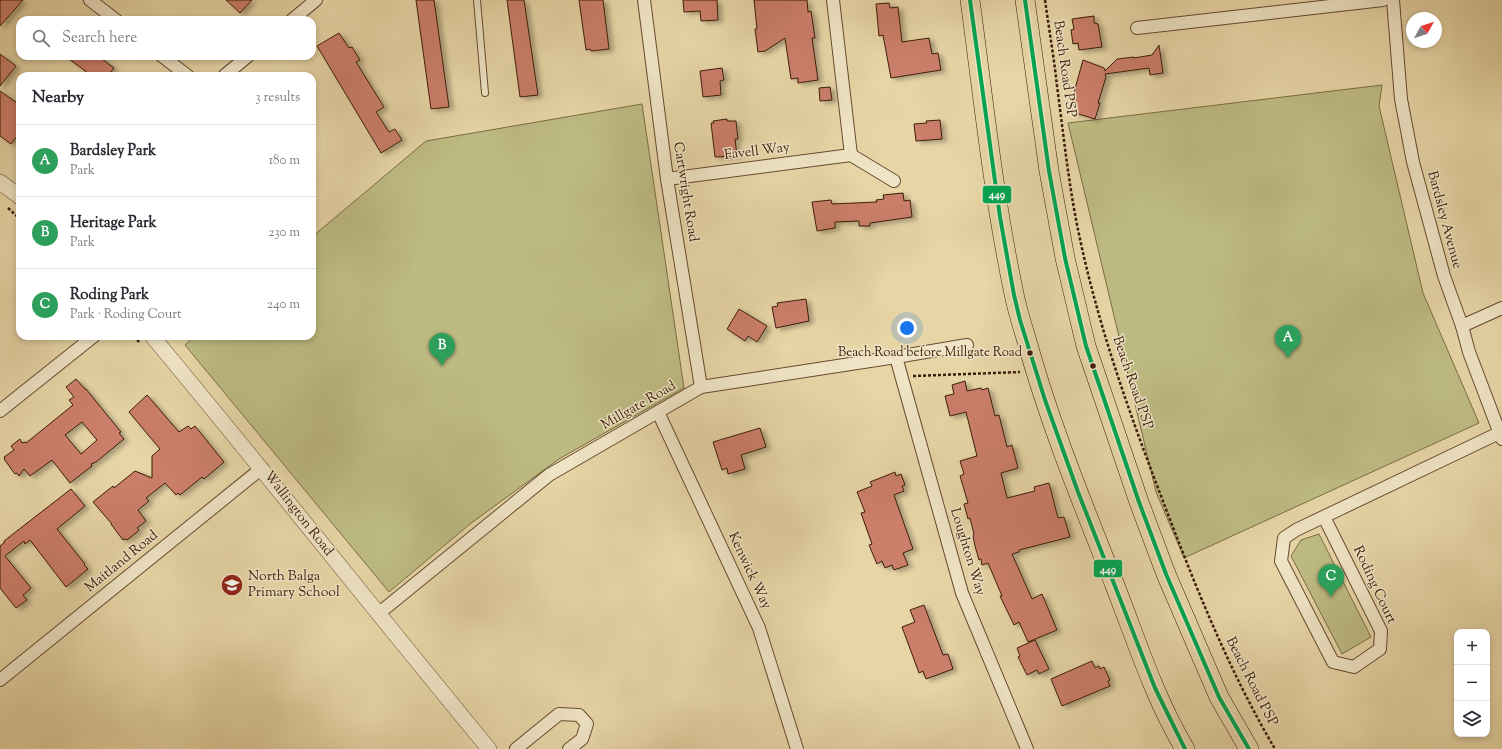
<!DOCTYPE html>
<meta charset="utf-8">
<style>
:root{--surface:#fff;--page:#f7f7f7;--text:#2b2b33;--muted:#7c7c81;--line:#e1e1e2;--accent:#8f2418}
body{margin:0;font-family:"Sorts Mill Goudy",serif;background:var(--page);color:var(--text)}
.controls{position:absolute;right:12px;bottom:12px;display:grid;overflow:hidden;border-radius:8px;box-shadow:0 2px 6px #0003}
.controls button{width:36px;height:36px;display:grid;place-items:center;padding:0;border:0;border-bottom:1px solid var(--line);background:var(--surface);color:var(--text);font:20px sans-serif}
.compass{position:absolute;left:1406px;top:12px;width:36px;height:36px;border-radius:50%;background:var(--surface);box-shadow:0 2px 6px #0003;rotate:51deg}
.you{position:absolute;left:907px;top:328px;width:14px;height:14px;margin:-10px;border:3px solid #fff;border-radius:50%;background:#1a73e8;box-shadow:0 0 0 6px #1a73e833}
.badge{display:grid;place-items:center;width:26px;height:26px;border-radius:50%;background:var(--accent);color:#fff;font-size:13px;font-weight:700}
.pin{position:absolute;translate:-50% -33px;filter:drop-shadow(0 1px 2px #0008)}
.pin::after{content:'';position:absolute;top:21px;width:14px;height:12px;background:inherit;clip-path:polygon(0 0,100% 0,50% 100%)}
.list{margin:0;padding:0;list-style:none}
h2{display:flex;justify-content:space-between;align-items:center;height:52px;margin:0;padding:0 16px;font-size:17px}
h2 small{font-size:13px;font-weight:400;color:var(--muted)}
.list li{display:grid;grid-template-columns:26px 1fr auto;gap:12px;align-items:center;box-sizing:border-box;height:72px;padding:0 16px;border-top:1px solid var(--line)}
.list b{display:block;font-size:15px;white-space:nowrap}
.list p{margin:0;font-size:13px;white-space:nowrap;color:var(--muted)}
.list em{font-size:13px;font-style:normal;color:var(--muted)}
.icon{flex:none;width:22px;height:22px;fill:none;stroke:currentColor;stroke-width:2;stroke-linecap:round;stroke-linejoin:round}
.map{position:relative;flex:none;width:1502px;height:749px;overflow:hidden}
.search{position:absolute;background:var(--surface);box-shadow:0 2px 6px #0003;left:16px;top:16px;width:300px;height:44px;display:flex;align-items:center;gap:10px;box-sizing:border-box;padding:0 14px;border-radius:12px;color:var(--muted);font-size:15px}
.panel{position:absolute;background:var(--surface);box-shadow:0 2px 6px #0003;left:16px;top:72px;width:300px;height:268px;border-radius:12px}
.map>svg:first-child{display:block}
.green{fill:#bdbb82;stroke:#7c6c46}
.building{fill:#cb7e6a;stroke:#3b1c09;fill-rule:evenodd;filter:url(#shadow)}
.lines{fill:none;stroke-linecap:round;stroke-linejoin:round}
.service-casing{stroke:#664a30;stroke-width:8}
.minor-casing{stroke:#664a30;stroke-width:14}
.tertiary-casing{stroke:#664a30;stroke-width:16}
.primary-casing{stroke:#3b1c09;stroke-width:20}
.path{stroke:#3b1c09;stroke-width:2.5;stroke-dasharray:3 2;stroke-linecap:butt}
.service{stroke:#efe4c5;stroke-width:6}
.minor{stroke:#efe4c5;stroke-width:12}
.tertiary{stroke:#efe4c5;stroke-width:15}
.primary{stroke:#e7d5a6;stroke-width:19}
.bus-1-casing{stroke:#efe4c5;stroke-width:7}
.bus-1{stroke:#00a651;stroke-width:4}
.bus-dot{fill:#3b1c09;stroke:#efe4c5;stroke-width:1.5}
.labels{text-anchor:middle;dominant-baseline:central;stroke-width:3;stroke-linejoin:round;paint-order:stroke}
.bus-label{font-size:13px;fill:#3b1c09;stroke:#efe4c5;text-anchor:end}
.street-label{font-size:14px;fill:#3b1c09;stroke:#efe4c5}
.poi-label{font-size:14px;fill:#3b1c09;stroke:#efe4c5;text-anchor:start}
.line-badge{stroke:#efe4c5;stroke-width:1.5}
.badge-label{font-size:11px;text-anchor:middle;font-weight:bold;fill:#fff}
</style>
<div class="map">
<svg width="1502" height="749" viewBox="0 0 1502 749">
<defs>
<filter id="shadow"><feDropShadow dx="4.5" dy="2.5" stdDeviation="2" flood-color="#0004"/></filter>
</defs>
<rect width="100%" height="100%" fill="#e7d5a6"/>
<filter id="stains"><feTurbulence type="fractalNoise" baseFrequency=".005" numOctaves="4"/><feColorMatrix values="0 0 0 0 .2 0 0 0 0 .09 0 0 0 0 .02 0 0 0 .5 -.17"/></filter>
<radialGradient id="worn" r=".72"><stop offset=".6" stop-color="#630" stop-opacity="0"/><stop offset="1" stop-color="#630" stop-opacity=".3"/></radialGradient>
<g class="green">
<path d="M1382 85 1379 106 1423 293 1479 423 1184 558 1156 492 1068 123Z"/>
<path d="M642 104 684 388 559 459 470 524 389 592 185 345 195 336H312V237L426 141Z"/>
<path d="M1319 534 1371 637 1342 654 1291 556 1301 540Z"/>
</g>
<g class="building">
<path d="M0 0H23L0 26Z"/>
<path d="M226 0H252L240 13Z"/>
<path d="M416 0H434L449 107 431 109Z"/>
<path d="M507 0H524L538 95 520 97Z"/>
<path d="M579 0H603L609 49 591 51 590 49 586 50Z"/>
<path d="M683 0H717L718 20 701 21 700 11 684 12Z"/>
<path d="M754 0H807L808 12 811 11 815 38H812L818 80 798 83V78L791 79 785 38 765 51 758 52 755 29H757Z"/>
<path d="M889 3 890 8 898 7 902 42 929 38 932 54 938 53 941 70 891 78 883 35 879 36 876 4Z"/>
<path d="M1094 16V23L1098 24 1102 47 1079 50 1078 43 1073 44 1071 30 1074 29 1072 19Z"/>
<path d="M339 33 349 48 352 47 360 60 356 62 384 107 376 112 389 132 395 129 402 140 381 153 317 46Z"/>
<path d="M1159 45 1163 73 1150 75 1149 68 1105 74 1106 77 1098 103H1100L1095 119 1072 112 1074 105 1071 104 1073 96 1083 60 1104 68 1105 71 1117 59 1134 57V58L1152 55Z"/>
<path d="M0 54 16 66 0 86Z"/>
<path d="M65 56H98L114 68 108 76H92Z"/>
<path d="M722 68 724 80 720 81 721 95 703 97 700 71Z"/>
<path d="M830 87 832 100 820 101 819 88Z"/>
<path d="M0 91 20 105V132L11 144 0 136Z"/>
<path d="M727 119V121H736L738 139H735L737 156 715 157 711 123H714L713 121Z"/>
<path d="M940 120 942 139 916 141 914 124 927 123 926 121Z"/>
<path d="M903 193 904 201 910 200 912 217 870 223V226H859V221L835 222V228L817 231 812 202 831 200 832 204 877 202 876 200 884 199 883 195Z"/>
<path d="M806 299 809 321 776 328 772 307 778 306 777 303Z"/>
<path d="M739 309 767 326 757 342 748 336 745 341 727 329Z"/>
<path d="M76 379 85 389H86L121 432 119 433 124 439 96 462 91 464 92 466 70 483 52 460 30 476 24 469 19 476 17 473 15 474 4 459 5 458 4 457 14 450 11 446 20 439 22 443 25 442 26 443 73 405 69 400 74 397 66 387ZM82 422 97 440 81 454 65 435Z"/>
<path d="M965 381 967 391 981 388 982 390 988 388 995 416 999 415 1007 447 1012 445 1018 468 1001 473 1007 498 1035 491 1034 487 1049 483 1058 518 1064 517 1070 537 1019 550V552L1012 554 1032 599 1042 594 1057 630 1028 642 1019 622 1014 625 1000 596H1002L988 563 982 565 981 559 979 560 975 546 973 536 974 534 970 518 968 519 964 504 968 503 960 476 964 474 960 461 977 456 966 412 950 416 945 396 954 394 952 385Z"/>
<path d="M147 395 179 432 188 426 191 429 195 426 224 462 204 479 202 477 180 495 178 493 176 495 165 483 146 498 149 501 138 510 146 521 137 528 139 530 137 532 127 540 125 539 123 540 111 524H112L93 502 113 486 114 488 135 471 152 478V456L160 449 129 412Z"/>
<path d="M760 428 766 447 741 455 745 469 728 474 727 468 722 470 713 442Z"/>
<path d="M895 472 896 476 901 474 905 485 902 486 904 491 894 495 913 549 903 553 908 565 894 570 892 565 885 568 882 561 877 564 869 545 872 544 861 513 865 512 857 492 872 486 870 482Z"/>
<path d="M71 489 85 506 57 529 85 564 84 565 88 569 66 587 30 540 25 544 24 541 5 556 31 588 23 595 27 600 16 608 0 588V546L4 543V541Z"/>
<path d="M924 605 943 655 948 654 953 669 926 679 923 671 919 673 902 627 915 622 910 610Z"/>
<path d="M1035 640 1049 669 1039 674 1037 670 1027 675 1018 657 1020 656 1017 648Z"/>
<path d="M1092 661 1095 668 1099 666 1100 669 1104 667 1110 680 1108 681 1110 686 1062 706 1051 679Z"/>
</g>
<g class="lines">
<g class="service-casing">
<path id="service" d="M477 0 485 93"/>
</g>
<g class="minor-casing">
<g id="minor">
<path d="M90 0 116 20"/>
<path d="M644 0 667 179 701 387"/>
<path d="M1393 0 1401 99 1413 162 1444 276 1462 326 1469 352 1502 439"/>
<path d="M292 20 316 0"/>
<path d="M1137 28 1383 0"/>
<path d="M162 56 188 76"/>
<path d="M224 76 248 56"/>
<path d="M851 155 894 181"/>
<path d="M667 179 851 155 833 0"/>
<path d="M1462 326 1502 308"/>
<path d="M896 357 962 593 1027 749"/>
<path d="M0 411 94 336"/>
<path d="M658 412 759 628 797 749"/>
<path d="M1324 517 1381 631 1380 649 1354 667 1333 662 1281 561 1284 538 1296 530 1499 433"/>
<path d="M378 614 549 475 701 387 896 357 967 345"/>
<path d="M0 680 262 468"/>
<path d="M516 749 559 714 579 715 587 724 582 739 569 749"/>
</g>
</g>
<g class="tertiary-casing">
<g id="tertiary">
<path d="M0 182 20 197"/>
<path d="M152 336C266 473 376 612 489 749"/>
</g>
</g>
<g class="primary-casing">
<g id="primary">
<path d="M970 0C983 96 993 193 1013 289 1016 305 1021 322 1026 338 1049 422 1082 502 1114 583 1136 639 1154 697 1185 749"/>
<path d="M1025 0 1049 171 1065 258 1086 346 1139 502 1166 574 1219 697 1249 749"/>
</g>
</g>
<g class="path">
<path d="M1045 0C1049 29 1054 58 1057 86 1064 138 1069 189 1080 239 1099 328 1129 412 1161 496 1194 583 1228 669 1275 749"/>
<path d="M8 208 20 219"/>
<path d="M134 336 139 342"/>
<path d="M913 376 1020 372"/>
</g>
<use href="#service" class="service"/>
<use href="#minor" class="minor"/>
<use href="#tertiary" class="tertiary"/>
<use href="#primary" class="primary"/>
<g class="bus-1-casing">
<g id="bus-1">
<path d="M970 0 1000 217 1014 295 1020 320 1045 400 1078 492 1155 688 1185 749"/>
<path d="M1025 0 1049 171 1065 258 1086 346 1139 502 1166 574 1219 697 1249 749"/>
</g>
</g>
<use href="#bus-1" class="bus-1"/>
</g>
<defs>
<g id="school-disc" transform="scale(1.15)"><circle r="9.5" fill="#8f2418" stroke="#efe4c5"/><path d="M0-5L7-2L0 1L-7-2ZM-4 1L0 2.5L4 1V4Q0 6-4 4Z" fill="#fff"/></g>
</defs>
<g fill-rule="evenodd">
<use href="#school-disc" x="232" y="585"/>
</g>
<g class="bus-dot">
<circle cx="1030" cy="353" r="3.5"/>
<circle cx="1093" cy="366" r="3.5"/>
</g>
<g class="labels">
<g class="bus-label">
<text x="1022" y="353">Beach Road before Millgate Road</text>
</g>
<g class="street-label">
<text transform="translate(1064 69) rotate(82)">Beach Road PSP</text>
<text transform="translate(757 152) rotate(-7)">Favell Way</text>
<text transform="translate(685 192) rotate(81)">Cartwright Road</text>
<text transform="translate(1444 220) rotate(75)">Bardsley Avenue</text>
<text transform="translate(1132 383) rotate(71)">Beach Road PSP</text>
<text transform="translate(639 406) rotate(-30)">Millgate Road</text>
<text transform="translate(298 514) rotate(52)">Wallington Road</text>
<text transform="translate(967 552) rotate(73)">Loughton Way</text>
<text transform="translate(122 562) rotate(-39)">Maitland Road</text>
<text transform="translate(749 571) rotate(65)">Kenwick Way</text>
<text transform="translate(1374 585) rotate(65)">Roding Court</text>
<text transform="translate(1251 682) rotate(63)">Beach Road PSP</text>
</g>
<g class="poi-label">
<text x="248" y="577">North Balga<tspan x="248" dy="16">Primary School</tspan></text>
</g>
</g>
<g class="line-badge">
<rect x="982" y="185" width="30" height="19" rx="4" fill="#00a651"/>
<rect x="1093" y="559" width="30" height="19" rx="4" fill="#00a651"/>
</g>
<g class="badge-label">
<text x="997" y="198">449</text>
<text x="1108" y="573">449</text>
</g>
<rect width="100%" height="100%" filter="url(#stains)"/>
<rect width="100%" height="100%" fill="url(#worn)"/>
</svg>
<div class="controls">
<button>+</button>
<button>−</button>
<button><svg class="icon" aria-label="layers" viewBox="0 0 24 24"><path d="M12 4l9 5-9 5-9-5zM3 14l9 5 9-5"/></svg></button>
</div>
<svg class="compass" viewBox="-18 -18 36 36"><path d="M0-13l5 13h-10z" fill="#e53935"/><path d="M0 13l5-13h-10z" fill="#7c7c81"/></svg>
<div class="you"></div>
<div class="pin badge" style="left:1288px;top:358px;background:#2e9e5b">A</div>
<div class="pin badge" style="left:442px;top:366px;background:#2e9e5b">B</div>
<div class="pin badge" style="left:1331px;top:597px;background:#2e9e5b">C</div>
<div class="search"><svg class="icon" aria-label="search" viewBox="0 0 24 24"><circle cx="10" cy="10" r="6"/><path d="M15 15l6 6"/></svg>Search here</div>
<section class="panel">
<h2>Nearby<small>3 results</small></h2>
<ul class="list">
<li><span class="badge" style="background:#2e9e5b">A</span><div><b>Bardsley Park</b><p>Park</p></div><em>180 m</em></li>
<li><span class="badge" style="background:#2e9e5b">B</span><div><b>Heritage Park</b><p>Park</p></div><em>230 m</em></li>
<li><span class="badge" style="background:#2e9e5b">C</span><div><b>Roding Park</b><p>Park · Roding Court</p></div><em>240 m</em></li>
</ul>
</section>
</div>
